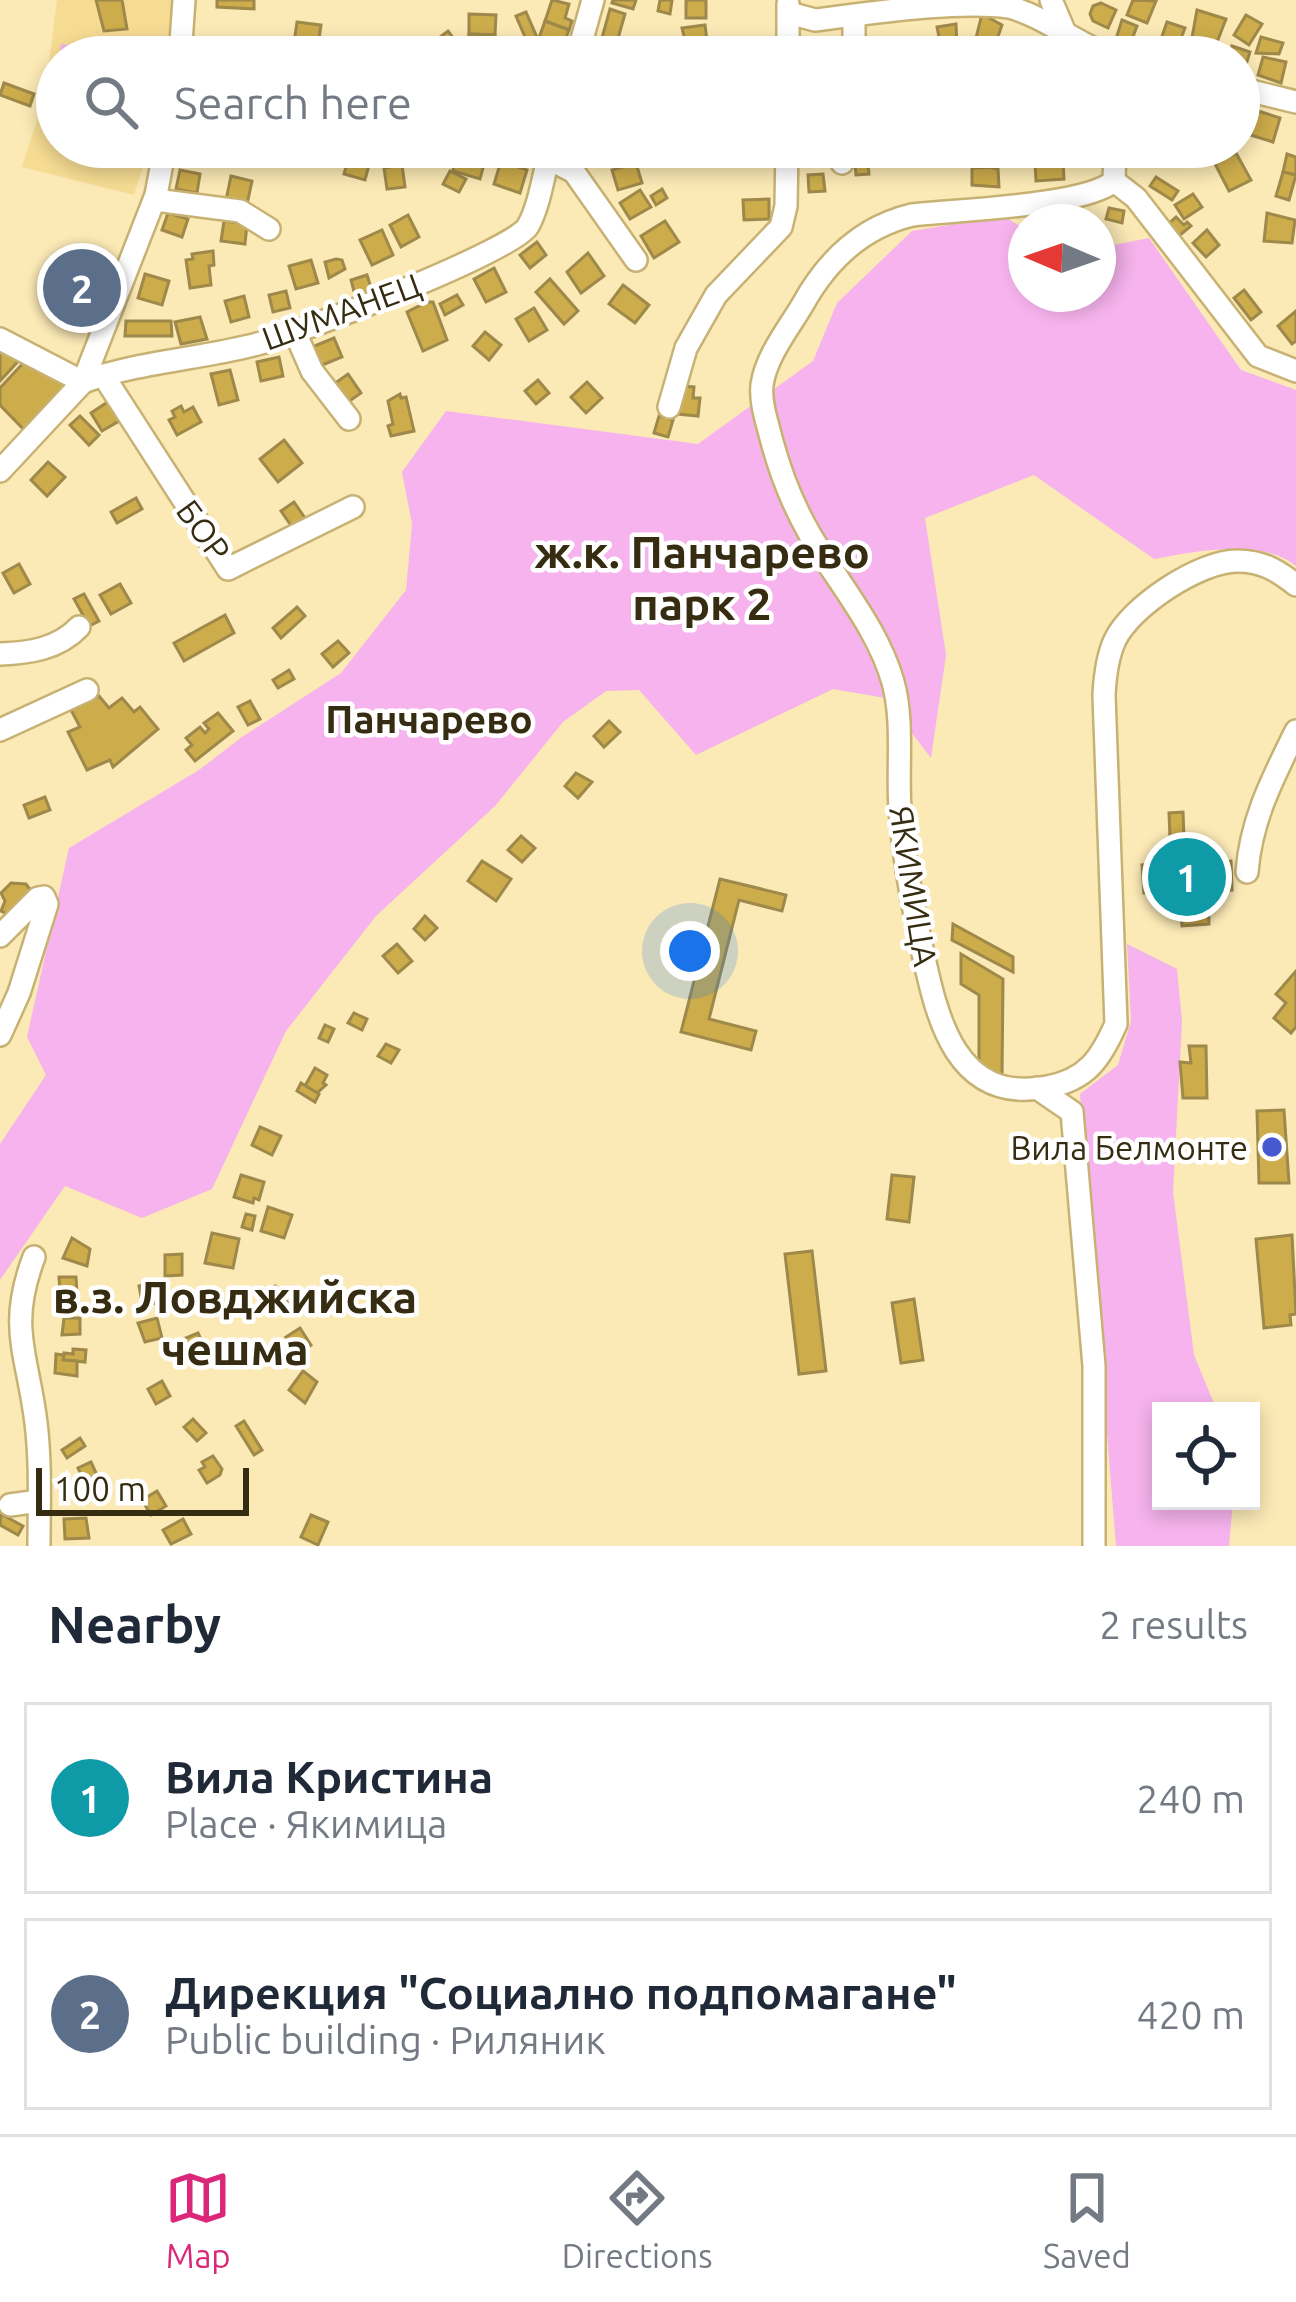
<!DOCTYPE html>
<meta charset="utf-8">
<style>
:root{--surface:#fff;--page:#f6f6f7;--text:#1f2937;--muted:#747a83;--line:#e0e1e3;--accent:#db2777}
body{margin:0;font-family:Ubuntu,sans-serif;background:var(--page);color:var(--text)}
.controls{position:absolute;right:36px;bottom:36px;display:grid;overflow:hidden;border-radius:0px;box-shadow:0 6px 18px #0003}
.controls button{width:108px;height:108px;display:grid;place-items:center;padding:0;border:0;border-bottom:3px solid var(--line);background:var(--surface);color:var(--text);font:60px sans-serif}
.compass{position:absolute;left:1008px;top:204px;width:108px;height:108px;border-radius:50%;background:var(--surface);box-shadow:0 6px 18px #0003;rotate:272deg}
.scale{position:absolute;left:36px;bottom:30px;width:213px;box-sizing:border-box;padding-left:12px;border:6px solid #352c11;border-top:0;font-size:33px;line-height:42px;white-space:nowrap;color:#352c11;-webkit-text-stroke:9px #fff;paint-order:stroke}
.you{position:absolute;left:690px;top:951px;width:42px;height:42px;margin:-30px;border:9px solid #fff;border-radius:50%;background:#1a73e8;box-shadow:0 0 0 18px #1a73e833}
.badge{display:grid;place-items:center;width:78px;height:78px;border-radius:50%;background:var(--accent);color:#fff;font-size:39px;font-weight:700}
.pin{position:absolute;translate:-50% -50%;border:6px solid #fff;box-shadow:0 3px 12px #0006}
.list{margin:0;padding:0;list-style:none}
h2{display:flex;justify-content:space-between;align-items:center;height:156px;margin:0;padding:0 48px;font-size:51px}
h2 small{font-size:39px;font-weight:400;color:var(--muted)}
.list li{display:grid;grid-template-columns:78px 1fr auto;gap:36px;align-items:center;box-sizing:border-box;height:192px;margin:0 24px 24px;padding:0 24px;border:3px solid var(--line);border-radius:0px}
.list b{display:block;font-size:45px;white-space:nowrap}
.list p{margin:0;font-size:39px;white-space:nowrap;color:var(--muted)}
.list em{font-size:39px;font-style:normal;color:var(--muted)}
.icon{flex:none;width:66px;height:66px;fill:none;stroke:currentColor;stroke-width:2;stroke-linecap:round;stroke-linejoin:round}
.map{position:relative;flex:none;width:1296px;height:1546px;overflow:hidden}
.search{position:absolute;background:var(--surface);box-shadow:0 6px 18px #0003;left:36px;right:36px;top:36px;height:132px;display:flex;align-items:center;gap:30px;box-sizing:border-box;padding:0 42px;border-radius:66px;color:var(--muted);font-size:45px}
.sheet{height:588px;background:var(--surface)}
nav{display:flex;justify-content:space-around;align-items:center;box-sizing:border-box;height:168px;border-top:3px solid var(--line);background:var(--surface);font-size:33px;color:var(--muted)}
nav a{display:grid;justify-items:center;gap:6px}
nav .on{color:var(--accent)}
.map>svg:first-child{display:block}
.built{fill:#f6dc93}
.green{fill:#f6b3ed}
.building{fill:#ccac4b;stroke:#9e884a;stroke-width:3}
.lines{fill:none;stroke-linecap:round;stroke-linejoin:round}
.minor-casing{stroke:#c8b273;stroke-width:26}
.minor{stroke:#fff;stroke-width:21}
.poi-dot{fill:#455ace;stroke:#fff;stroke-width:4.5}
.labels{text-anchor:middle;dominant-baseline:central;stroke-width:9;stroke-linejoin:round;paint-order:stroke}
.street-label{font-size:33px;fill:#352c11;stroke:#fff}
.poi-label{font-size:33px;fill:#352c11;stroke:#fff;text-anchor:end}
.quarter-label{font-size:39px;font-weight:bold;fill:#352c11;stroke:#fff}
.district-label{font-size:45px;font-weight:bold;fill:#352c11;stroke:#fff}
</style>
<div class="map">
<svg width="1296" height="1546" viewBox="0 0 1296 1546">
<rect width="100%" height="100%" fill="#fbe9b6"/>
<path class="built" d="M57 0H176L174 57H57V147H149L134 195 22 167 45 95Z"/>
<g class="green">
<path d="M61 44 142 55 141 57H59Z"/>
<path d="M1004 216 1026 230V294H1098V248L1149 238 1241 370 1296 390V566C1263 538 1194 551 1154 559L1034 475 925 518 946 655 931 758 885 698 833 689 696 755 639 690 606 691 563 722 495 806 376 916 286 1031 212 1189 142 1218 65 1186 0 1280V1144L46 1075 27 1037 69 848 199 770 242 737 341 673 406 590 412 524 402 472 446 411 698 444 813 361 837 303 912 231Z"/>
<path d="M1127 944 1177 969 1182 1021 1173 1192 1194 1355 1217 1411H1161V1501H1233L1229 1546H1116L1080 1094 1118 1065 1131 1021Z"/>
</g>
<g class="building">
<path d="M96 0H122L127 29 104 31Z"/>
<path d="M217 0H254V9L217 7Z"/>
<path d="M552 0 569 4 565 18 572 21 569 30 545 21Z"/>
<path d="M613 0H636L633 9 612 3Z"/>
<path d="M660 0H672L670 14 658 11Z"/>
<rect x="686" y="0" width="20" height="18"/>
<path d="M1133 0 1156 1 1147 23 1127 15Z"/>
<path d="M1101 3 1116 10 1108 28 1093 21 1090 14 1093 6Z"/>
<path d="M610 9 625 14 617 42 602 38Z"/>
<path d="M1197 10 1226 19 1214 50 1191 43Z"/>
<path d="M526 12 539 42 529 46 516 16Z"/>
<path d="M469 14 496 15 495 35 469 34Z"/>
<path d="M982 14 1002 25 995 45 976 38Z"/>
<path d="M1246 15 1262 24 1249 45 1234 35Z"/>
<path d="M1122 20 1137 26 1129 47 1115 42Z"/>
<path d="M545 21 569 30 563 46 539 38Z"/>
<path d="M297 22 321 25 317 53 293 50Z"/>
<path d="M1167 22 1185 28 1176 51 1159 45Z"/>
<path d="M956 24 957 49 942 52 937 27Z"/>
<path d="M705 25 708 49 688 52 682 28Z"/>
<path d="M448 31 459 46 451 52 440 37Z"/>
<path d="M469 34 495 35V53H469Z"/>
<path d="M1261 37 1283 43 1279 54 1256 53Z"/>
<path d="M1184 40 1196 45 1191 57H1178Z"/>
<path d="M1049 44 1068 52 1066 57H1043Z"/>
<path d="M332 45 353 51 352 57H329Z"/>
<path d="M877 45 879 57H859L858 47Z"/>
<path d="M153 46 174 48 173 57H151Z"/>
<path d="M1232 46 1250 52 1244 71 1239 70V57H1229Z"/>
<path d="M1263 57 1286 62 1281 83 1258 75Z"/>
<path d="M4 83 34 94 30 106 0 95Z"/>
<path d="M1252 109 1280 118 1273 142 1244 133Z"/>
<path d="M295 147H319L315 160 293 153Z"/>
<path d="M608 147H641L643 151 612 160Z"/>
<path d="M915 147V161H902V148Z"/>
<rect x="942" y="147" width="18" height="17"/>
<path d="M351 148 372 154 365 180 344 174Z"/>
<path d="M455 148 486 157 480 179 453 171Z"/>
<path d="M867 153 869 174 856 175 854 154Z"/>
<path d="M1236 153 1251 180 1229 191 1215 164Z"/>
<path d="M1287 154 1296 157V175L1283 172Z"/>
<path d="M501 161 527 170 520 193 494 184Z"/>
<path d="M1063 161 1064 179 1036 181 1035 163Z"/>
<path d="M636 163 642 183 618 190 612 170Z"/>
<path d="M402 165 405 187 387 189 384 168Z"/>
<path d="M990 167 998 169 999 187 972 185V168Z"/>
<path d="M180 170 200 174 197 193 176 189Z"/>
<path d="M450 171 466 179 459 192 443 184Z"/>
<path d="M1283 172 1296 175 1289 200 1276 196Z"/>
<path d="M823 174 825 191 809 192 808 175Z"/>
<path d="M231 176 252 181 247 204 226 200Z"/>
<path d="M1156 177 1178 191 1172 200 1150 186Z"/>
<path d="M662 189 667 198 656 205 651 196Z"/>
<path d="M640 190 651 207 630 219 620 203Z"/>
<path d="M1193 194 1202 207 1184 219 1175 205Z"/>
<path d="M769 199V219L744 220 743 200Z"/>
<path d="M1109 208 1124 211 1122 223 1106 219Z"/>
<path d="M168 213 188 219 182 237 162 230Z"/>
<path d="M1267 213 1295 220 1292 243 1264 241Z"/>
<path d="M408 215 419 237 401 247 390 225Z"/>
<path d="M1176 217 1184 225 1187 222 1191 226 1179 236 1168 224Z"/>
<path d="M224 221 247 224 245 244 221 241Z"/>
<path d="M665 221 679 242 654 258 641 236Z"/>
<path d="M382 230 393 255 372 265 360 240Z"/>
<path d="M1207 230 1219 245 1206 257 1193 243Z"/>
<path d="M537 242 546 255 530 268 520 255Z"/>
<path d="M72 248 101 258 87 301 72 296 74 290 60 285Z"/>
<path d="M213 251 214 265 209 266 211 285 190 288 186 260 193 259 192 254Z"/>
<path d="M588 253 604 276 581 293 567 272Z"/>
<path d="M336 259 342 260 345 269 329 278 325 262Z"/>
<path d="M311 260 318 283 296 289 289 266Z"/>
<path d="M494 268 506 292 486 302 474 279Z"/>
<path d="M145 274 169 281 162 305 138 298Z"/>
<path d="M367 275 373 294 356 299 351 280Z"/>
<path d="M550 279 578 311 564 324 536 292Z"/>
<path d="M623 285 649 305 635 323 609 304Z"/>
<path d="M1244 290 1261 312 1251 320 1234 298Z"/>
<path d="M286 291 290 308 273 312 269 295Z"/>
<path d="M457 295 463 305 445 315 440 304Z"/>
<path d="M244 296 249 317 231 322 225 301Z"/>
<path d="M427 302H433L447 340 423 351 407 312Z"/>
<path d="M534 308 547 330 529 341 516 319Z"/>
<path d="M1296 311V341L1292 344 1278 326Z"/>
<path d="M200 317 207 339 181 344 175 322Z"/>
<path d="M126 321H171L172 336H125Z"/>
<path d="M485 332 501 345 489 360 473 346Z"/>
<path d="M334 338 342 357 315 368 307 349Z"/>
<path d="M0 343 24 355 0 381Z"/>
<path d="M279 357 283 376 261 381 257 362Z"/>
<path d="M26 360 75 386 30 436 0 405V388Z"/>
<path d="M230 370 238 400 219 405 211 374Z"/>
<path d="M348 374 361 393 344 405 331 386Z"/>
<path d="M538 380 549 393 536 404 525 391Z"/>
<path d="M587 382 602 398 586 413 571 397Z"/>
<path d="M681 386 694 387 693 398H700L698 416 676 414Z"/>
<path d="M400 394 401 398 406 397 414 431 391 436 388 426 393 424 388 401Z"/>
<path d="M109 401 121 420 102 431 91 413Z"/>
<path d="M181 406 184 412 193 407 201 422 177 435 169 420 175 417 172 411Z"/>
<path d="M80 416 99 435 89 445 70 425Z"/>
<path d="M659 416 673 420 668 437 654 433Z"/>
<path d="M284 440 302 463 278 482 260 459Z"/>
<path d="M48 462 65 477 47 496 31 480Z"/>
<path d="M136 498 142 509 117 523 111 512Z"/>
<path d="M294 502 305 518 292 527 281 511Z"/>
<path d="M19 564 30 584 14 593 3 573Z"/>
<path d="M120 584 131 603 111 614 100 595Z"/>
<path d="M84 594 99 621 89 626 74 599Z"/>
<path d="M297 607 305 616 281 638 273 628Z"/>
<path d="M225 615 234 633 184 661 174 643Z"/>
<path d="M338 641 349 653 333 667 322 654Z"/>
<path d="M289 670 294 679 278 688 273 680Z"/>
<path d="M99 696 109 708 122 698 134 712 140 707 158 729 113 767 110 760 87 770 68 732 80 727 71 710Z"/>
<path d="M250 701 260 719 248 725 238 707Z"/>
<path d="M218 713 233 731 195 761 186 750 192 745 186 738 200 727 205 733 209 729 204 723Z"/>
<path d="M609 721 620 732 604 747 594 736Z"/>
<path d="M576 773 592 782 578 798 565 786Z"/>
<path d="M45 797 50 810 29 818 24 805Z"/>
<path d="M1183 812 1185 864 1231 861 1232 890 1208 891 1209 924 1182 926 1180 891 1144 893 1142 865 1171 863 1169 813Z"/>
<path d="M521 836 535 848 522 862 508 850Z"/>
<path d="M482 861 511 879 496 901 468 881Z"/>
<path d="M720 879 786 895 782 911 739 900 709 1019 756 1031 751 1050 681 1032Z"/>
<path d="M11 883 26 884 35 896 4 920 7 914 1 911 5 901 1 893Z"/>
<path d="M425 916 437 928 425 940 414 929Z"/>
<path d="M953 924 1013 957V972L952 940Z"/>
<path d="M397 944 412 961 398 973 383 956Z"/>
<path d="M961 954 1003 979 1002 1077 979 1066V995L961 984Z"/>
<path d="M1296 971V1027L1291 1033 1274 1018 1286 1003 1276 994Z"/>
<path d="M354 1013 367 1019 362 1030 348 1023Z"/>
<path d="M325 1025 334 1029 328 1042 319 1038Z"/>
<path d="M386 1044 399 1050 391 1063 378 1056Z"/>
<path d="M1189 1046H1206L1207 1098H1183L1180 1062 1191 1063Z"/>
<path d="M315 1068 327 1075 323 1083 326 1085 317 1093 305 1086Z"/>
<path d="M301 1083 319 1094 315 1102 297 1091Z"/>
<path d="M1284 1110 1289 1183H1259L1257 1111Z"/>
<path d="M260 1127 281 1136 272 1155 252 1145Z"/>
<path d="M241 1175 264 1182 259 1200 254 1198 253 1203 234 1197Z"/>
<path d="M892 1175 914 1177 909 1222 887 1219Z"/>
<path d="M268 1207 292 1215 284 1238 261 1231Z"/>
<path d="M246 1214 255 1216 252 1230 242 1227Z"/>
<path d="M212 1233 239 1239 233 1268 205 1263Z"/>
<path d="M1292 1235 1296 1314 1290 1315 1291 1325 1264 1328 1256 1239Z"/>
<path d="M72 1238 90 1249 87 1266 63 1258Z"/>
<path d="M812 1251 826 1371 799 1374 785 1254Z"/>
<path d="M182 1254V1275L165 1276V1255Z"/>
<path d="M59 1277H76L77 1294 60 1295Z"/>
<path d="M156 1283 159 1302 143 1307 139 1286Z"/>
<path d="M275 1286 287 1302 271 1313 259 1297Z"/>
<path d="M914 1299 923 1360 901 1363 892 1303Z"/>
<path d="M64 1318H80V1334L62 1335Z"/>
<path d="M157 1318 162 1338 145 1342 138 1323Z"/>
<path d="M300 1328 311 1345 300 1353 286 1337Z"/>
<path d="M198 1333 204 1346 187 1353 181 1340Z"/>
<path d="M73 1349 86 1350 85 1362 63 1360 64 1353 73 1354Z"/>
<path d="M56 1354 64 1355 63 1360 77 1361V1376L55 1373Z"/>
<path d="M303 1371 317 1382 305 1403 289 1390Z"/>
<path d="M162 1381 170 1396 156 1404 148 1389Z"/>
<path d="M193 1419 206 1433 197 1441 184 1427Z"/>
<path d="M244 1421 262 1450 254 1455 236 1426Z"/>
<path d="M80 1438 85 1446 67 1458 62 1450Z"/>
<path d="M213 1456 222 1469 220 1475 207 1483 199 1470 205 1467 202 1462Z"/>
<path d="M91 1462 97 1475 84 1482 78 1468Z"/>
<path d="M157 1491 166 1506 151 1515 142 1500Z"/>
<path d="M1 1514 23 1526 18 1535 0 1525Z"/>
<path d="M311 1515 328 1522 318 1545 301 1537Z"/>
<path d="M86 1518 89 1538 65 1539 64 1519Z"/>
<path d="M183 1519 191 1534 171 1544 163 1530Z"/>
</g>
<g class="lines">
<g class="minor-casing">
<g id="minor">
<path d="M1051 0 1063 28"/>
<path d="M788 4V57"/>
<path d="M789 13 815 20C871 13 955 0 1009 7 1049 18 1079 47 1117 57"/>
<path d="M854 16V57"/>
<path d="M180 57 184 0"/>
<path d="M577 57 593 0"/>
<path d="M1239 88 1296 102"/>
<path d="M510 147 547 158 574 172 636 260"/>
<path d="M840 147 842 163"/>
<path d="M1114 181C1086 206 956 210 912 215 862 227 828 259 803 304 789 328 766 356 762 385 760 402 767 422 771 438 780 472 791 501 808 531 836 581 877 626 893 682 904 722 897 767 900 809 903 855 911 898 921 944 936 1013 953 1105 1047 1087 1087 1080 1101 1058 1116 1024L1104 695C1105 676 1107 657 1115 640 1131 606 1200 561 1237 561 1262 561 1277 570 1296 585"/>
<path d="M1114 181 1136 198 1258 356 1296 371"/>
<path d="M1114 181 1115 147"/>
<path d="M156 195 163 201 240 211 269 229"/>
<path d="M294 330 312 371 349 419"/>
<path d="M0 339 83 382C141 361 202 359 261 343 299 333 514 251 528 226 540 205 544 171 551 147"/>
<path d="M103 375 228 569 353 507"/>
<path d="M669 407 686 348 716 295 781 227 786 206 787 147"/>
<path d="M0 471 83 382 156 195 165 147"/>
<path d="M0 654C29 653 58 649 79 627"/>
<path d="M0 730 87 690"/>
<path d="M1247 872C1251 819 1273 778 1296 731"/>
<path d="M0 936 38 898 44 897 47 904 19 993 0 1035"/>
<path d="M1037 1088 1072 1112 1094 1366V1546"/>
<path d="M34 1257C7 1328 28 1355 36 1423 41 1464 39 1505 39 1546"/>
<path d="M10 1505 39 1501"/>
</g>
</g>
<use href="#minor" class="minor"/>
</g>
<circle class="poi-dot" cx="1272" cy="1147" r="12"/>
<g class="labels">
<g class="street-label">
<text transform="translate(341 311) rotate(-20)">ШУМАНЕЦ</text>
<text transform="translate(204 530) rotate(54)">БОР</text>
<text transform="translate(914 886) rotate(81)">ЯКИМИЦА</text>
</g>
<g class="poi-label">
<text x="1248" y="1147">Вила Белмонте</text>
</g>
<g class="quarter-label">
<text x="429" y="718">Панчарево</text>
</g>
<g class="district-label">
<text x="702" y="551">ж.к. Панчарево<tspan x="702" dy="52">парк 2</tspan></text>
<text x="235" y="1296">в.з. Ловджийска<tspan x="235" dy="52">чешма</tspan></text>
</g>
</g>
</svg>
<div class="controls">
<button><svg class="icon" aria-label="locate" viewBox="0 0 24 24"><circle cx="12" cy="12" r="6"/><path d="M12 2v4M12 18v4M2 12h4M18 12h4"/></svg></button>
</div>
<svg class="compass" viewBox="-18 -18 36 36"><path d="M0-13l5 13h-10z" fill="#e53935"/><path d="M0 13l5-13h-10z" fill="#747a83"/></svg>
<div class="scale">100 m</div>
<div class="you"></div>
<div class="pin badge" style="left:1187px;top:877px;background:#0f9aa8">1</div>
<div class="pin badge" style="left:82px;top:288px;background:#5c6f8a">2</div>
<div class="search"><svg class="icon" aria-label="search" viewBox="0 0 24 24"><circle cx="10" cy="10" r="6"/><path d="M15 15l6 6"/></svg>Search here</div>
</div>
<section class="sheet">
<h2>Nearby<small>2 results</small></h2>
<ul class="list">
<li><span class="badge" style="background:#0f9aa8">1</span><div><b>Вила Кристина</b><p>Place · Якимица</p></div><em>240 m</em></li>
<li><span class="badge" style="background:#5c6f8a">2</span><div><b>Дирекция &quot;Социално подпомагане&quot;</b><p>Public building · Риляник</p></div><em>420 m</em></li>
</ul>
</section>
<nav>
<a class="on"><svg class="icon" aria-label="map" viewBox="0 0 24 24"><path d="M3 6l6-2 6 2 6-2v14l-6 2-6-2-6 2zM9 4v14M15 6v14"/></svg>Map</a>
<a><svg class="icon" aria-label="directions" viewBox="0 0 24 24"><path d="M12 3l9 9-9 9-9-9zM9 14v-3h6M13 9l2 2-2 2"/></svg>Directions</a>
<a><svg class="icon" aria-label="saved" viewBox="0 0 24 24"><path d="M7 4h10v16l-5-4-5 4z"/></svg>Saved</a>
</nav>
